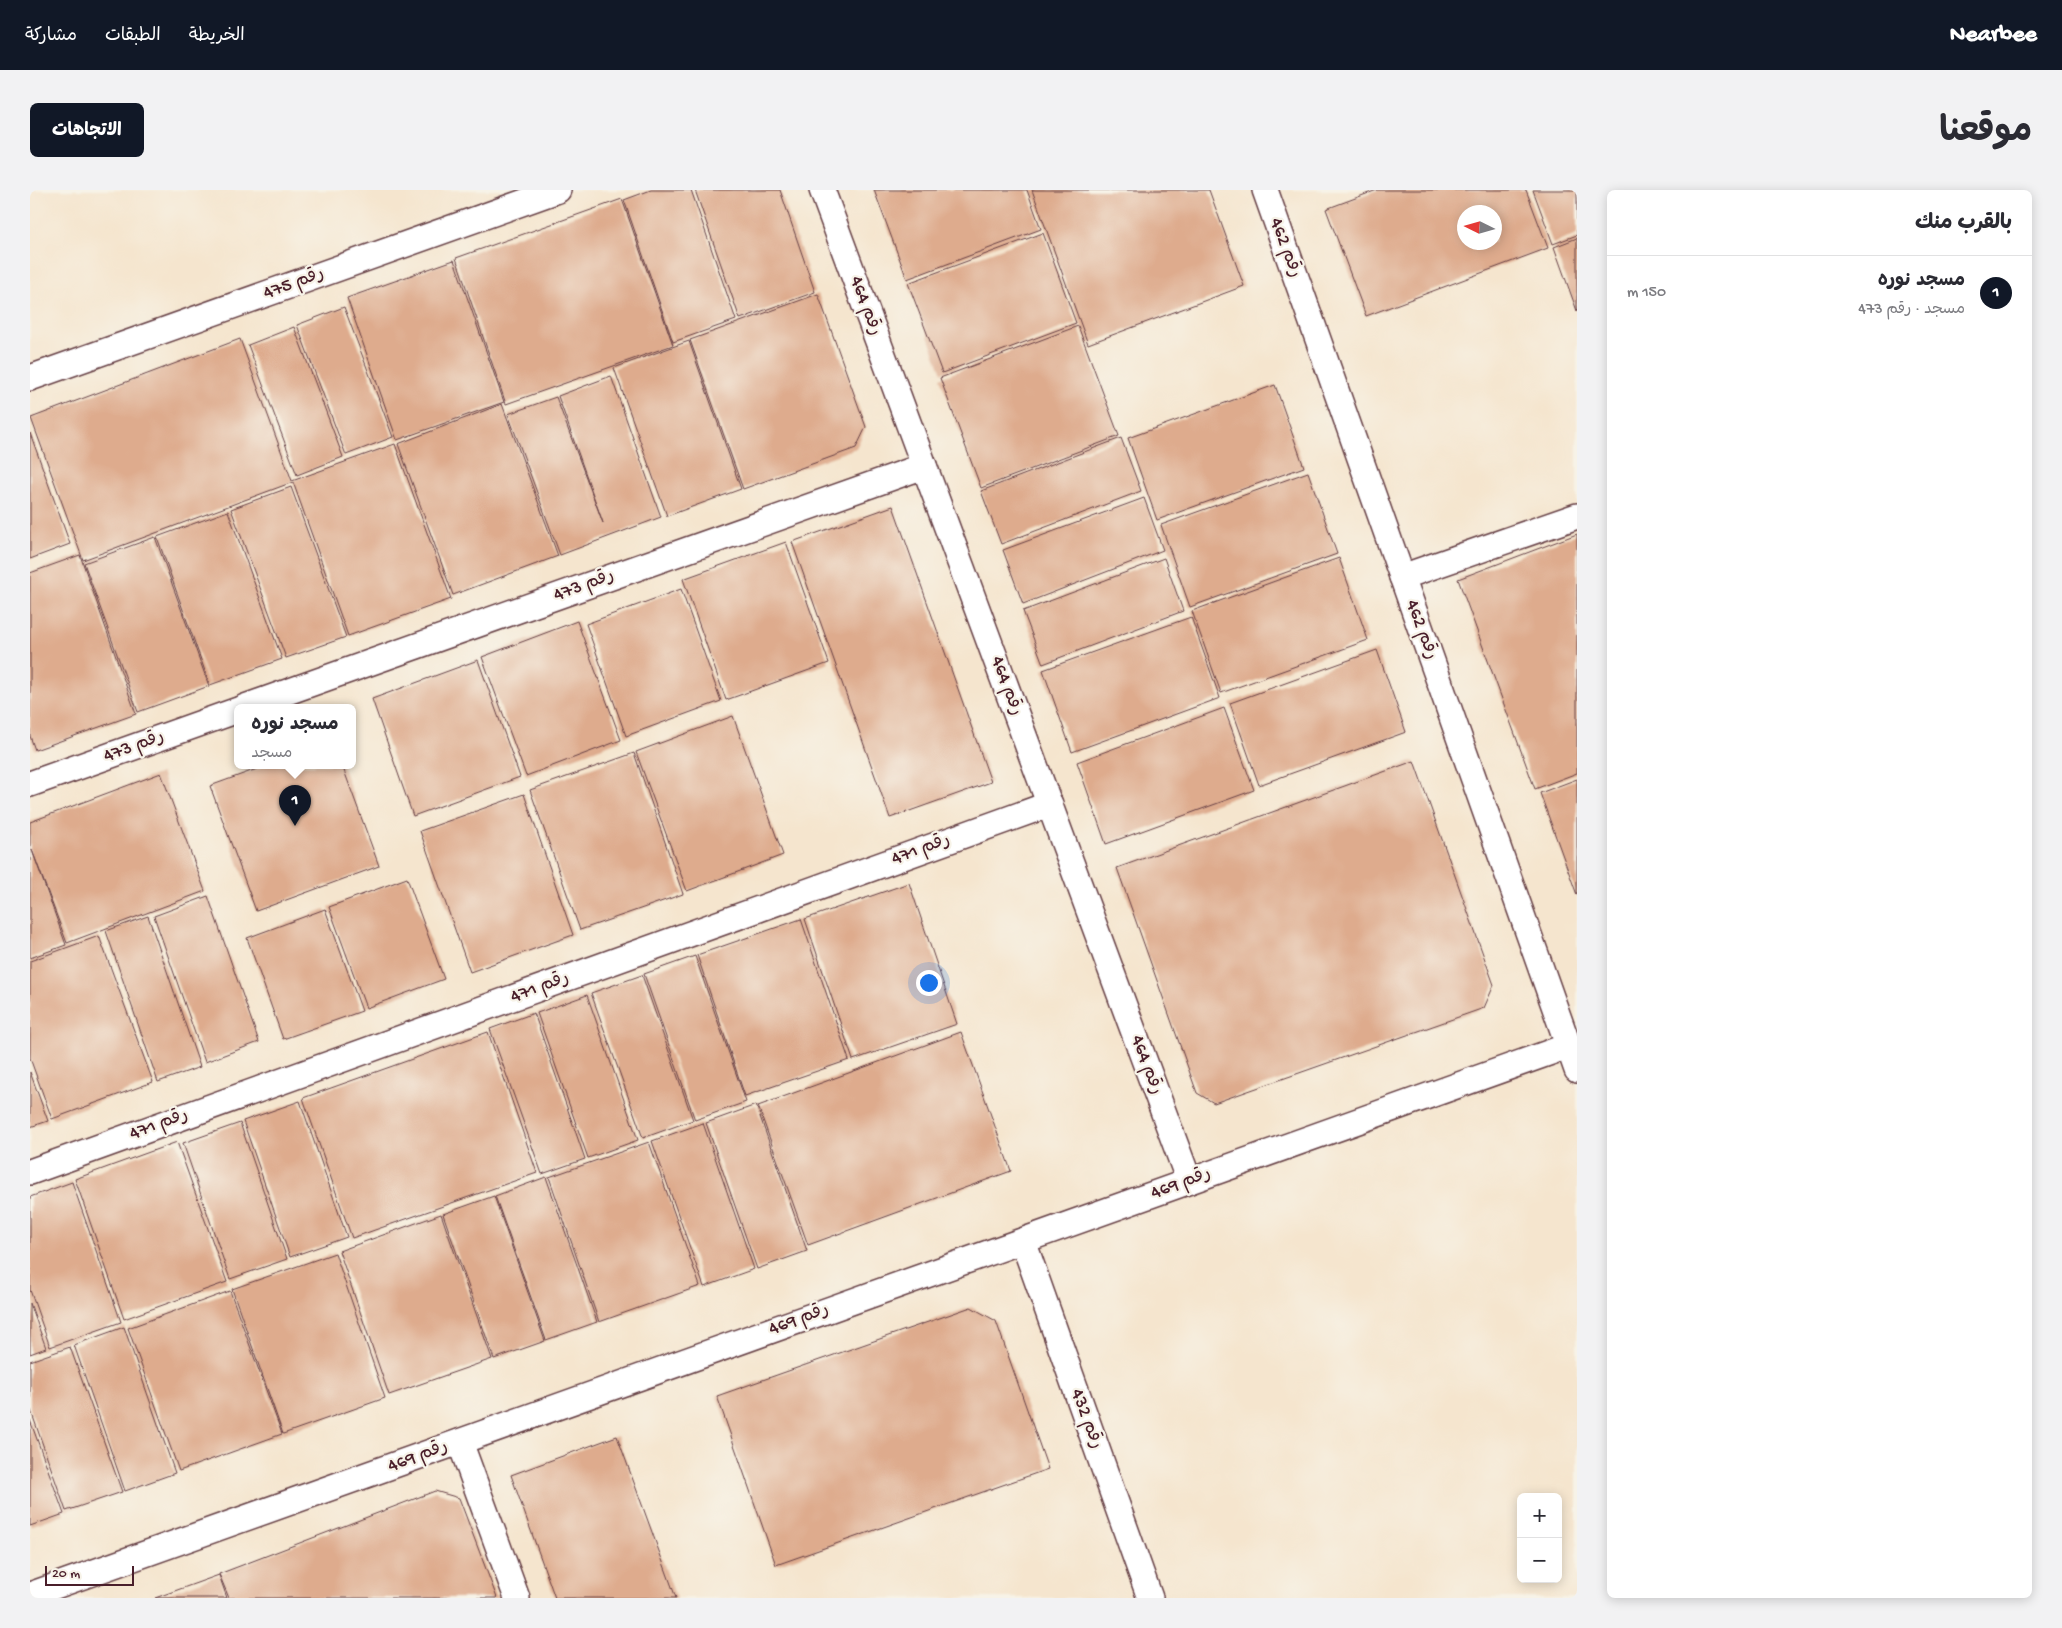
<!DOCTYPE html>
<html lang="ar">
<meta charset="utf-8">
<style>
:root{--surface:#fff;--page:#f2f2f3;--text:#2b2b33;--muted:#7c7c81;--line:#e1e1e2;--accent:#111827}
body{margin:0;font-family:"Gochi Hand","Playpen Sans Arabic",sans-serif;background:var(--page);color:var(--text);direction:rtl}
.controls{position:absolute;right:15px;bottom:15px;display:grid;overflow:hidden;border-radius:8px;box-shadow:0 2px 12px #0003}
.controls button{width:45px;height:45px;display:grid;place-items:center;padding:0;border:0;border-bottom:1px solid var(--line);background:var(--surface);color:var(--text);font:25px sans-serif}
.compass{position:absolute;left:1427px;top:15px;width:45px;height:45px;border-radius:50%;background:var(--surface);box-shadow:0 2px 12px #0003;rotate:275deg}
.scale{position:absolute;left:15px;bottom:12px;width:89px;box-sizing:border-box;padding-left:5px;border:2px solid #4a1f2b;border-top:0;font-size:14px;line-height:18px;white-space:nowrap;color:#4a1f2b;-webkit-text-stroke:4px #f7f3e8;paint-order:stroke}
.you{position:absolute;left:898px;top:792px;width:18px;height:18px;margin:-12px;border:4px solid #fff;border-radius:50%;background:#1a73e8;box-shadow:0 0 0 8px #1a73e833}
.badge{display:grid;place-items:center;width:32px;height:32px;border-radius:50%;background:var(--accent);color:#fff;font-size:16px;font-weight:700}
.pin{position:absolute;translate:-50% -41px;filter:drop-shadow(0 1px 2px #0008)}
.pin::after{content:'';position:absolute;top:26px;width:18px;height:15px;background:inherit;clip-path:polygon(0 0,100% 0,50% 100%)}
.popup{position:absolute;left:204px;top:514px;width:122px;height:65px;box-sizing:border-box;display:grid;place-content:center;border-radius:8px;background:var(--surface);filter:drop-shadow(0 1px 4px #0005);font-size:16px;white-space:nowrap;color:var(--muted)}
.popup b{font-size:19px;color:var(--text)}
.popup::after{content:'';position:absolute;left:50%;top:100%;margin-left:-10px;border:10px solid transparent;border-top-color:var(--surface)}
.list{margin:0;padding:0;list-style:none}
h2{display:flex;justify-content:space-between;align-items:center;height:65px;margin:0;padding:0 20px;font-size:21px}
h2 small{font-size:16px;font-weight:400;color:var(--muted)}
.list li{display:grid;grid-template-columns:32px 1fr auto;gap:15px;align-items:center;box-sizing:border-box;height:75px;padding:0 20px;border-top:1px solid var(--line)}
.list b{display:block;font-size:19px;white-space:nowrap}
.list p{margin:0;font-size:16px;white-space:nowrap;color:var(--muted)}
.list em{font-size:16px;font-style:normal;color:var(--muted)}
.map{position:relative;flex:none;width:1547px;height:1408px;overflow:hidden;direction:ltr;border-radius:8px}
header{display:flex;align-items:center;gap:30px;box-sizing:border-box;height:70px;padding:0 25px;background:var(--accent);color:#fff}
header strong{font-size:24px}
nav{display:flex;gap:28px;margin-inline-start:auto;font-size:18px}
.intro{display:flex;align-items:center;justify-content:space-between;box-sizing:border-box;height:120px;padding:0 30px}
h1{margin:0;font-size:35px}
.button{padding:12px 22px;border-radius:8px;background:var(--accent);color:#fff;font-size:18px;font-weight:700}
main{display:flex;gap:30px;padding:0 30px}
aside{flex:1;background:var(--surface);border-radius:8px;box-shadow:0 2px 12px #0003}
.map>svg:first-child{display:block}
.building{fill:#deab8d;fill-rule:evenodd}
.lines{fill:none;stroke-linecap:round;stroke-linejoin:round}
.street-casing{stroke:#643d43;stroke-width:28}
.street{stroke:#fff;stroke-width:25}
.labels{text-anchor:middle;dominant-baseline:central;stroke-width:4.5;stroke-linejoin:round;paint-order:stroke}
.street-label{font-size:19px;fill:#4a1f2b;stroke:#f7f3e8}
</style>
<header>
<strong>Nearbee</strong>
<nav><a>الخريطة</a><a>الطبقات</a><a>مشاركة</a></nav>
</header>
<div class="intro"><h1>موقعنا</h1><a class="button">الاتجاهات</a></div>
<main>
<aside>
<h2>بالقرب منك<small></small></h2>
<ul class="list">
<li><span class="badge">1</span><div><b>مسجد نوره</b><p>مسجد · رقم 473</p></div><em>150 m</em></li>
</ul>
</aside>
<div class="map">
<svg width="1547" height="1408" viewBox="0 0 1547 1408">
<rect width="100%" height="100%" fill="#f7f3e8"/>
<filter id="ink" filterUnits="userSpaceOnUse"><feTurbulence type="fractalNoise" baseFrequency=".02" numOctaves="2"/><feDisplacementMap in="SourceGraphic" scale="10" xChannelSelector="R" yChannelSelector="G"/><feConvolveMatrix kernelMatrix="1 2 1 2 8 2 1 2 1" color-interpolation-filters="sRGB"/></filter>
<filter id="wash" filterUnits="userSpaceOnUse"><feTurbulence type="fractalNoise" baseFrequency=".0096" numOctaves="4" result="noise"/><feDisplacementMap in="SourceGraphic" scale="20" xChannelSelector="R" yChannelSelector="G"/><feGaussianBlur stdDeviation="1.12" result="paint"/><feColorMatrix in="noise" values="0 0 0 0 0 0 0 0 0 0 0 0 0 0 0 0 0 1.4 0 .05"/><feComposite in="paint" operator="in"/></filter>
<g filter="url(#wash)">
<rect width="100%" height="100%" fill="#f5e5ce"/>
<g id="blocks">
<g class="building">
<path d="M621 0H661L706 130 643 152 594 10Z"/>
<path d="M665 0H750L785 102 710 129Z"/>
<path d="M844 0H997L1011 39 877 89Z"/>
<path d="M1002 0H1179L1214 96 1058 154Z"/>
<path d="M1347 0H1496L1518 58 1336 126 1296 19ZM1434 22H1464V52H1434Z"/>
<path d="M1503 0H1547V45L1523 54Z"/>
<path d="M592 9 643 155 476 214 426 68Z"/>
<path d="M1013 43 1046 133 912 183 878 93Z"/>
<path d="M1547 48V121L1524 57Z"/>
<path d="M424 70 474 212 367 250 317 108Z"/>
<path d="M788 104 836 237 826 258 713 299 660 150Z"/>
<path d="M314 117 363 247 316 265 267 135Z"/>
<path d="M1048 136 1089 246 951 298 910 188Z"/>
<path d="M264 137 313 267 267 285 218 155Z"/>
<path d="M210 149 262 291 365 254 421 409 318 446 263 292 53 370 1 228Z"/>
<path d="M659 151 711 299 637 326 584 178Z"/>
<path d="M581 186 631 327 530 365 478 224 526 207 573 333 528 206Z"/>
<path d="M1245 195 1274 277 1127 330 1098 248Z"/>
<path d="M472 214 528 366 423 405 368 254Z"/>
<path d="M0 243 40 354 0 369Z"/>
<path d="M1091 248 1111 301 971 354 951 301Z"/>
<path d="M1278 282 1307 364 1160 417 1131 335Z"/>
<path d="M261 297 316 447 256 468 201 319Z"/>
<path d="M1114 308 1133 360 993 414 973 360Z"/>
<path d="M863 316 961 592 860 628 762 352Z"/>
<path d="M198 321 252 469 180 495 127 347Z"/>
<path d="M1547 344V583L1505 599 1428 389Z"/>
<path d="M125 347 179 496 108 522 54 373Z"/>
<path d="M756 352 799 473 696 510 653 389Z"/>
<path d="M50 365 106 524 5 560 0 546V383Z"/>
<path d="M1134 368 1153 421 1013 474 993 421Z"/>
<path d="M1309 368 1338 450 1191 503 1162 421Z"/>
<path d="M651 399 691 511 596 546 556 434Z"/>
<path d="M1161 427 1190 508 1042 562 1013 480Z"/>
<path d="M547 431 591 550 496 586 452 467Z"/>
<path d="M1347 460 1376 542 1229 595 1200 513Z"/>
<path d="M448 470 490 587 383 626 342 509Z"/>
<path d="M1194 518 1224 600 1076 654 1047 572Z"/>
<path d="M703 526 753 665 657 701 606 562Z"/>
<path d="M604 563 653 704 550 740 500 600Z"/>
<path d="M1384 571 1464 795 1454 818 1184 913 1167 903 1087 678Z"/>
<path d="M238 575H312L349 676 226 721 180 596Z"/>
<path d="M131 583 175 701 37 753 2 660 36 755 0 768V632Z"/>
<path d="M1547 589V705L1510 603Z"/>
<path d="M494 604 543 745 440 782 390 641Z"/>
<path d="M377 688 414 789 336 818 299 717Z"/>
<path d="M879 693 927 834 823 870 775 729Z"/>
<path d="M178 706 229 852 175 872 124 726Z"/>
<path d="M295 719 332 821 253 849 217 748Z"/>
<path d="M118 726 170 877 128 892 76 741Z"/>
<path d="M771 729 819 870 715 906 667 765Z"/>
<path d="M69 746 123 892 22 929 0 868V771Z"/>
<path d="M665 766 716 912 665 930 614 784Z"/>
<path d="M612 785 663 930 613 948 561 803Z"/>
<path d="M557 805 608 950 558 968 507 823Z"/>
<path d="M504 823 555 969 512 984 460 839Z"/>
<path d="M458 842 507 983 322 1048 273 908Z"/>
<path d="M931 842 981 981 778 1055 728 916Z"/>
<path d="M0 882 18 931 0 937Z"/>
<path d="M270 911 317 1047 260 1067 213 931Z"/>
<path d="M726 915 777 1061 727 1079 676 933Z"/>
<path d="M210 933 257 1069 200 1089 153 953Z"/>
<path d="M673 933 724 1079 674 1097 622 951Z"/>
<path d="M147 952 197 1092 94 1129 45 989Z"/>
<path d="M619 952 670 1096 569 1132 519 987Z"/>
<path d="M516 987 567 1132 516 1150 465 1006Z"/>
<path d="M42 992 91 1132 20 1157 0 1100V1007Z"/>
<path d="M464 1006 515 1151 464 1169 413 1024Z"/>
<path d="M411 1024 462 1169 359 1205 309 1061Z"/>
<path d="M305 1063 355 1208 253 1244 202 1099Z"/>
<path d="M200 1101 252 1244 149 1281 98 1138Z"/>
<path d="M0 1113 16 1158 0 1164Z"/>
<path d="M941 1117 966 1131 1018 1279 746 1375 687 1206Z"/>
<path d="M94 1137 145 1283 95 1301 44 1155Z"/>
<path d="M40 1157 92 1302 36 1321 0 1218V1171Z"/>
<path d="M0 1230 34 1324 0 1336Z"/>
<path d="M587 1246 646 1408H525L481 1285Z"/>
<path d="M405 1301 429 1308 467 1408H199L189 1384Z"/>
<path d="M189 1385 197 1408H125Z"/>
</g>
</g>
</g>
<g filter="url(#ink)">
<use href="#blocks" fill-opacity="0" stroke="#643d43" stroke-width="1"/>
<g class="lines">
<g class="street-casing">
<g id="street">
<path d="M792 0 1159 991"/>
<path d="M1235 0 1547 880"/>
<path d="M0 188 528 0"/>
<path d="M1372 387 1547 326"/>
<path d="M215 517 894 276"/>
<path d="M0 594 208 520"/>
<path d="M0 982 1020 614"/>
<path d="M993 1051 1120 1408"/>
<path d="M430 1252 487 1408"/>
<path d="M0 1405 1538 856"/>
</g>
</g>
<use href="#street" class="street"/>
</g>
</g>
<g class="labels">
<g class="street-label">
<text transform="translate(1255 58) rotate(70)">رقم 462</text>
<text transform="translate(264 94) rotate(-20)">رقم 475</text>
<text transform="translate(835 116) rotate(70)">رقم 464</text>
<text transform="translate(554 396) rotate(-20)">رقم 473</text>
<text transform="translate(1391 440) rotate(70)">رقم 462</text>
<text transform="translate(976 496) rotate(70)">رقم 464</text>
<text transform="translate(104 557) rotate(-20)">رقم 473</text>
<text transform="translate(891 660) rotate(-20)">رقم 471</text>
<text transform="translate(510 798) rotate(-20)">رقم 471</text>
<text transform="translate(1116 875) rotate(70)">رقم 464</text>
<text transform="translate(129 935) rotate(-20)">رقم 471</text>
<text transform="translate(1151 994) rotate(-20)">رقم 469</text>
<text transform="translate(769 1130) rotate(-20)">رقم 469</text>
<text transform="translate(1056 1229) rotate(70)">رقم 432</text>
<text transform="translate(388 1267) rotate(-20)">رقم 469</text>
</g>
</g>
</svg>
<div class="controls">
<button>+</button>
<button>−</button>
</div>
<svg class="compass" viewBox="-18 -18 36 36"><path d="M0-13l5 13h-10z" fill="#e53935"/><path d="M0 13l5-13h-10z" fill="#7c7c81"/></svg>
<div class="scale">20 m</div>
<div class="you"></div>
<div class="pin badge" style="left:265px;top:636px">1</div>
<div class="popup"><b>مسجد نوره</b>مسجد</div>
</div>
</main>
